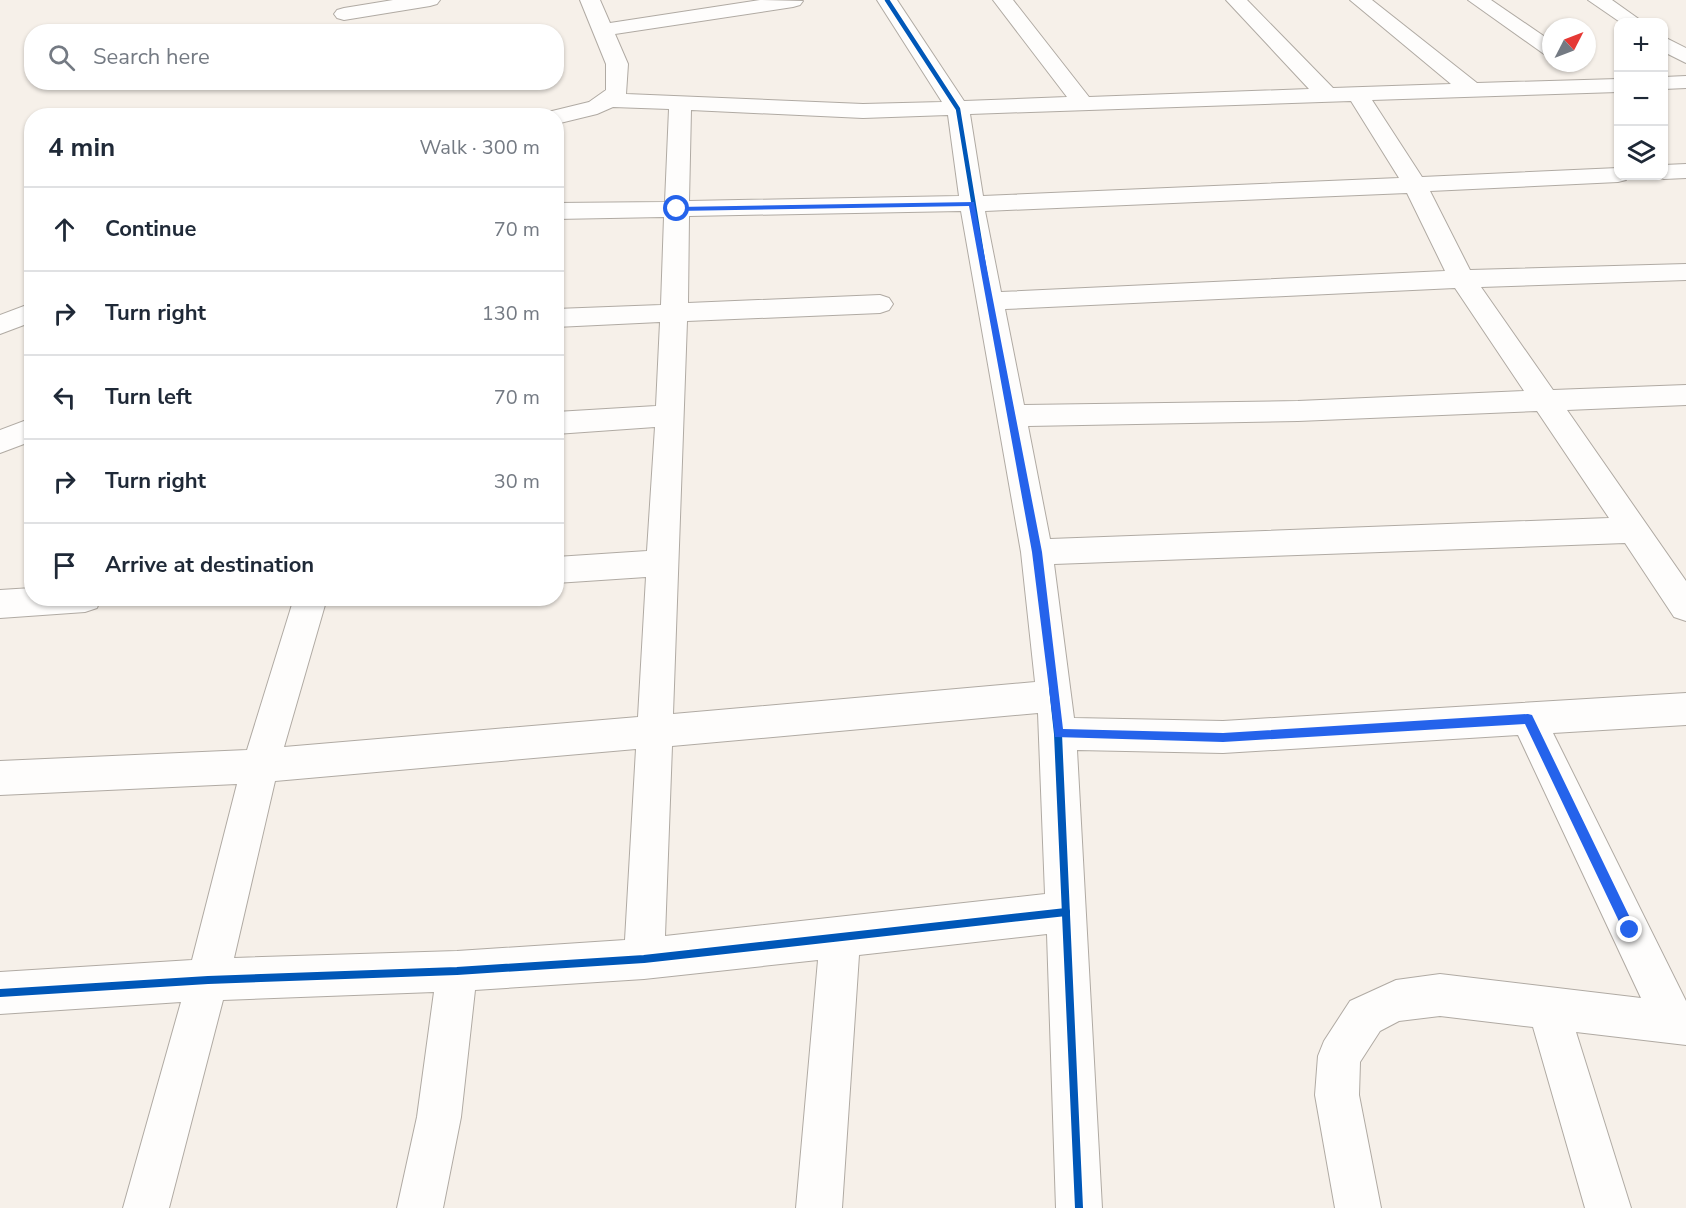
<!DOCTYPE html>
<meta charset="utf-8">
<style>
:root{--surface:#fff;--page:#f6f6f7;--text:#1f2937;--muted:#747a83;--line:#e0e1e3}
body{margin:0;font-family:"Nunito Sans",sans-serif;background:var(--page);color:var(--text)}
.controls{position:absolute;right:18px;top:18px;display:grid;overflow:hidden;border-radius:12px;box-shadow:0 2px 4px #0004}
.controls button{width:54px;height:54px;display:grid;place-items:center;padding:0;border:0;border-bottom:2px solid var(--line);background:var(--surface);color:var(--text);font:30px sans-serif}
.compass{position:absolute;left:1542px;top:18px;width:54px;height:54px;border-radius:50%;background:var(--surface);box-shadow:0 2px 4px #0004;rotate:48deg}
.stop{position:absolute;width:18px;height:18px;margin:-14px;border:4px solid #2563eb;border-radius:50%;background:#fff}
.stop.end{background:#2563eb;border-color:#fff;box-shadow:0 2px 6px #0008}
.list{margin:0;padding:0;list-style:none}
h2{display:flex;justify-content:space-between;align-items:center;height:78px;margin:0;padding:0 24px;font-size:26px}
h2 small{font-size:20px;font-weight:400;color:var(--muted)}
.list li{display:grid;grid-template-columns:39px 1fr auto;gap:18px;align-items:center;box-sizing:border-box;height:84px;padding:0 24px;border-top:2px solid var(--line)}
.list b{display:block;font-size:22px;white-space:nowrap}
.list em{font-size:20px;font-style:normal;color:var(--muted)}
.icon{flex:none;width:33px;height:33px;fill:none;stroke:currentColor;stroke-width:2;stroke-linecap:round;stroke-linejoin:round}
.map{position:relative;flex:none;width:1686px;height:1208px;overflow:hidden}
.search{position:absolute;background:var(--surface);box-shadow:0 2px 4px #0004;left:24px;top:24px;width:540px;height:66px;display:flex;align-items:center;gap:15px;box-sizing:border-box;padding:0 21px;border-radius:24px;color:var(--muted);font-size:22px}
.panel{position:absolute;background:var(--surface);box-shadow:0 2px 4px #0004;left:24px;top:108px;width:540px;height:498px;border-radius:24px}
.map>svg:first-child{display:block}
.lines{fill:none;stroke-linecap:round;stroke-linejoin:round}
.minor-casing{stroke:#b0aaa3;stroke-width:2}
.minor{fill:#fefdfc;fill-rule:evenodd}
.cycleway-far2-casing{stroke:#fff;stroke-width:7}
.cycleway-far1-casing{stroke:#fff;stroke-width:9}
.cycleway-casing{stroke:#fff;stroke-width:11}
.cycleway-far2{stroke:#0057b8;stroke-width:4.5}
.cycleway-far1{stroke:#0057b8;stroke-width:5}
.cycleway{stroke:#0057b8;stroke-width:8}
.route{fill:#2563eb}
</style>
<div class="map">
<svg width="1686" height="1208" viewBox="0 0 1686 1208">
<rect width="100%" height="100%" fill="#f6f0e9"/>
<g class="lines">
<g class="minor-casing">
<g id="minor">
<path d="M393 0H440L437 4 430 6 344 20 337 18 334 14 337 10 344 8Z"/>
<path d="M580 0H600L610 23 760 0 803 1 800 5 793 7 615 34 628 64 626 94 863 104 942 102 877 0H897L964 101 1067 97 993 0H1013L1089 97 1309 89 1226 0H1247L1333 88 1451 84 1350 0H1372L1477 83 1618 79V92L1372 100 1422 177 1618 168V176H1629L1626 180 1618 182 1430 191 1470 270 1686 264V280L1481 287 1553 390 1686 385V405L1567 410 1686 581V621L1674 617 1625 543 1054 564 1074 718 1223 721 1686 693V725L1553 733 1686 1001V1045L1576 1032 1631 1208H1585L1533 1027 1440 1016 1399 1021 1380 1031 1360 1062 1359 1095 1381 1208H1335L1315 1095 1318 1056 1324 1041 1350 1001 1396 980 1440 974 1641 998 1518 735 1223 753 1077 750 1102 1208H1056L1047 934 859 955 842 1208H796L818 960 644 979 475 990 461 1117 443 1208H397L417 1117 434 992 223 1000 169 1208H123L181 1002 0 1014V972L192 960 237 784 0 795V761L247 750 294 598H327L284 747 638 717 646 577 556 583V557L647 551 655 427 556 434V412L656 406 660 322 556 327V309L661 305 664 217 556 219V203L665 202 669 109 613 107 597 114 556 124V116H546L548 112 589 102 606 90V64ZM1351 101 1399 178 983 196 970 114ZM691 110 863 118 948 115 959 196 689 201ZM1407 193 1445 271 1001 292 985 211ZM961 211 1021 552 1035 682 673 714 687 321 880 313 889 310 893 304 889 298 880 295 688 303 689 216ZM1455 288 1524 391 1298 401 1024 405 1005 309ZM1537 411 1609 518 1050 539 1028 426 1298 421ZM1038 713 1045 894 665 936 672 746ZM636 749 625 940 457 951 234 958 275 781Z"/>
<path d="M1468 0H1491L1551 41V56L1544 54Z"/>
<path d="M1588 0H1612L1643 22H1620Z"/>
<path d="M1664 37 1686 48V63L1664 52Z"/>
<path d="M1686 76V88L1664 89V77Z"/>
<path d="M1686 164V178L1664 179 1655 176H1664V165Z"/>
<path d="M32 303V322L0 334V315Z"/>
<path d="M32 418V441L0 453V430Z"/>
<path d="M32 588V598H101L97 608 85 612 0 618V590Z"/>
</g>
</g>
<use href="#minor" class="minor"/>
<g class="cycleway-far2-casing">
<path id="cycleway-far2" d="M887 0 958 109 989 297"/>
</g>
<g class="cycleway-far1-casing">
<path id="cycleway-far1" d="M989 296 1037 552 1053 689"/>
</g>
<g class="cycleway-casing">
<g id="cycleway">
<path d="M1053 688 1058 734 1079 1208"/>
<path d="M0 993 208 980 457 971 644 959 1066 912"/>
</g>
</g>
<use href="#cycleway-far2" class="cycleway-far2"/>
<use href="#cycleway-far1" class="cycleway-far1"/>
<use href="#cycleway" class="cycleway"/>
</g>
<path class="route" d="M974 202 1042 552 1063 729 1223 733 1528 714 1532 715 1634 926V934H1625L1525 724 1223 742 1055 737 1032 552 969 206 677 211 673 209 677 207Z"/>
</svg>
<div class="controls">
<button>+</button>
<button>−</button>
<button><svg class="icon" aria-label="layers" viewBox="0 0 24 24"><path d="M12 4l9 5-9 5-9-5zM3 14l9 5 9-5"/></svg></button>
</div>
<svg class="compass" viewBox="-18 -18 36 36"><path d="M0-13l5 13h-10z" fill="#e53935"/><path d="M0 13l5-13h-10z" fill="#747a83"/></svg>
<div class="stop" style="left:677px;top:209px"></div>
<div class="stop end" style="left:1630px;top:930px"></div>
<div class="search"><svg class="icon" aria-label="search" viewBox="0 0 24 24"><circle cx="10" cy="10" r="6"/><path d="M15 15l6 6"/></svg>Search here</div>
<section class="panel">
<h2>4 min<small>Walk · 300 m</small></h2>
<ul class="list">
<li><svg class="icon" aria-label="ahead" viewBox="0 0 24 24"><path d="M12 20V5M6 11l6-6 6 6"/></svg><div><b>Continue</b></div><em>70 m</em></li>
<li><svg class="icon" aria-label="right" viewBox="0 0 24 24"><path d="M7 20v-9h11M14 6l5 5-5 5"/></svg><div><b>Turn right</b></div><em>130 m</em></li>
<li><svg class="icon" aria-label="left" viewBox="0 0 24 24"><path d="M17 20v-9H6M10 6l-5 5 5 5"/></svg><div><b>Turn left</b></div><em>70 m</em></li>
<li><svg class="icon" aria-label="right" viewBox="0 0 24 24"><path d="M7 20v-9h11M14 6l5 5-5 5"/></svg><div><b>Turn right</b></div><em>30 m</em></li>
<li><svg class="icon" aria-label="arrive" viewBox="0 0 24 24"><path d="M6 21V4h12l-3 4 3 4H6"/></svg><div><b>Arrive at destination</b></div></li>
</ul>
</section>
</div>
